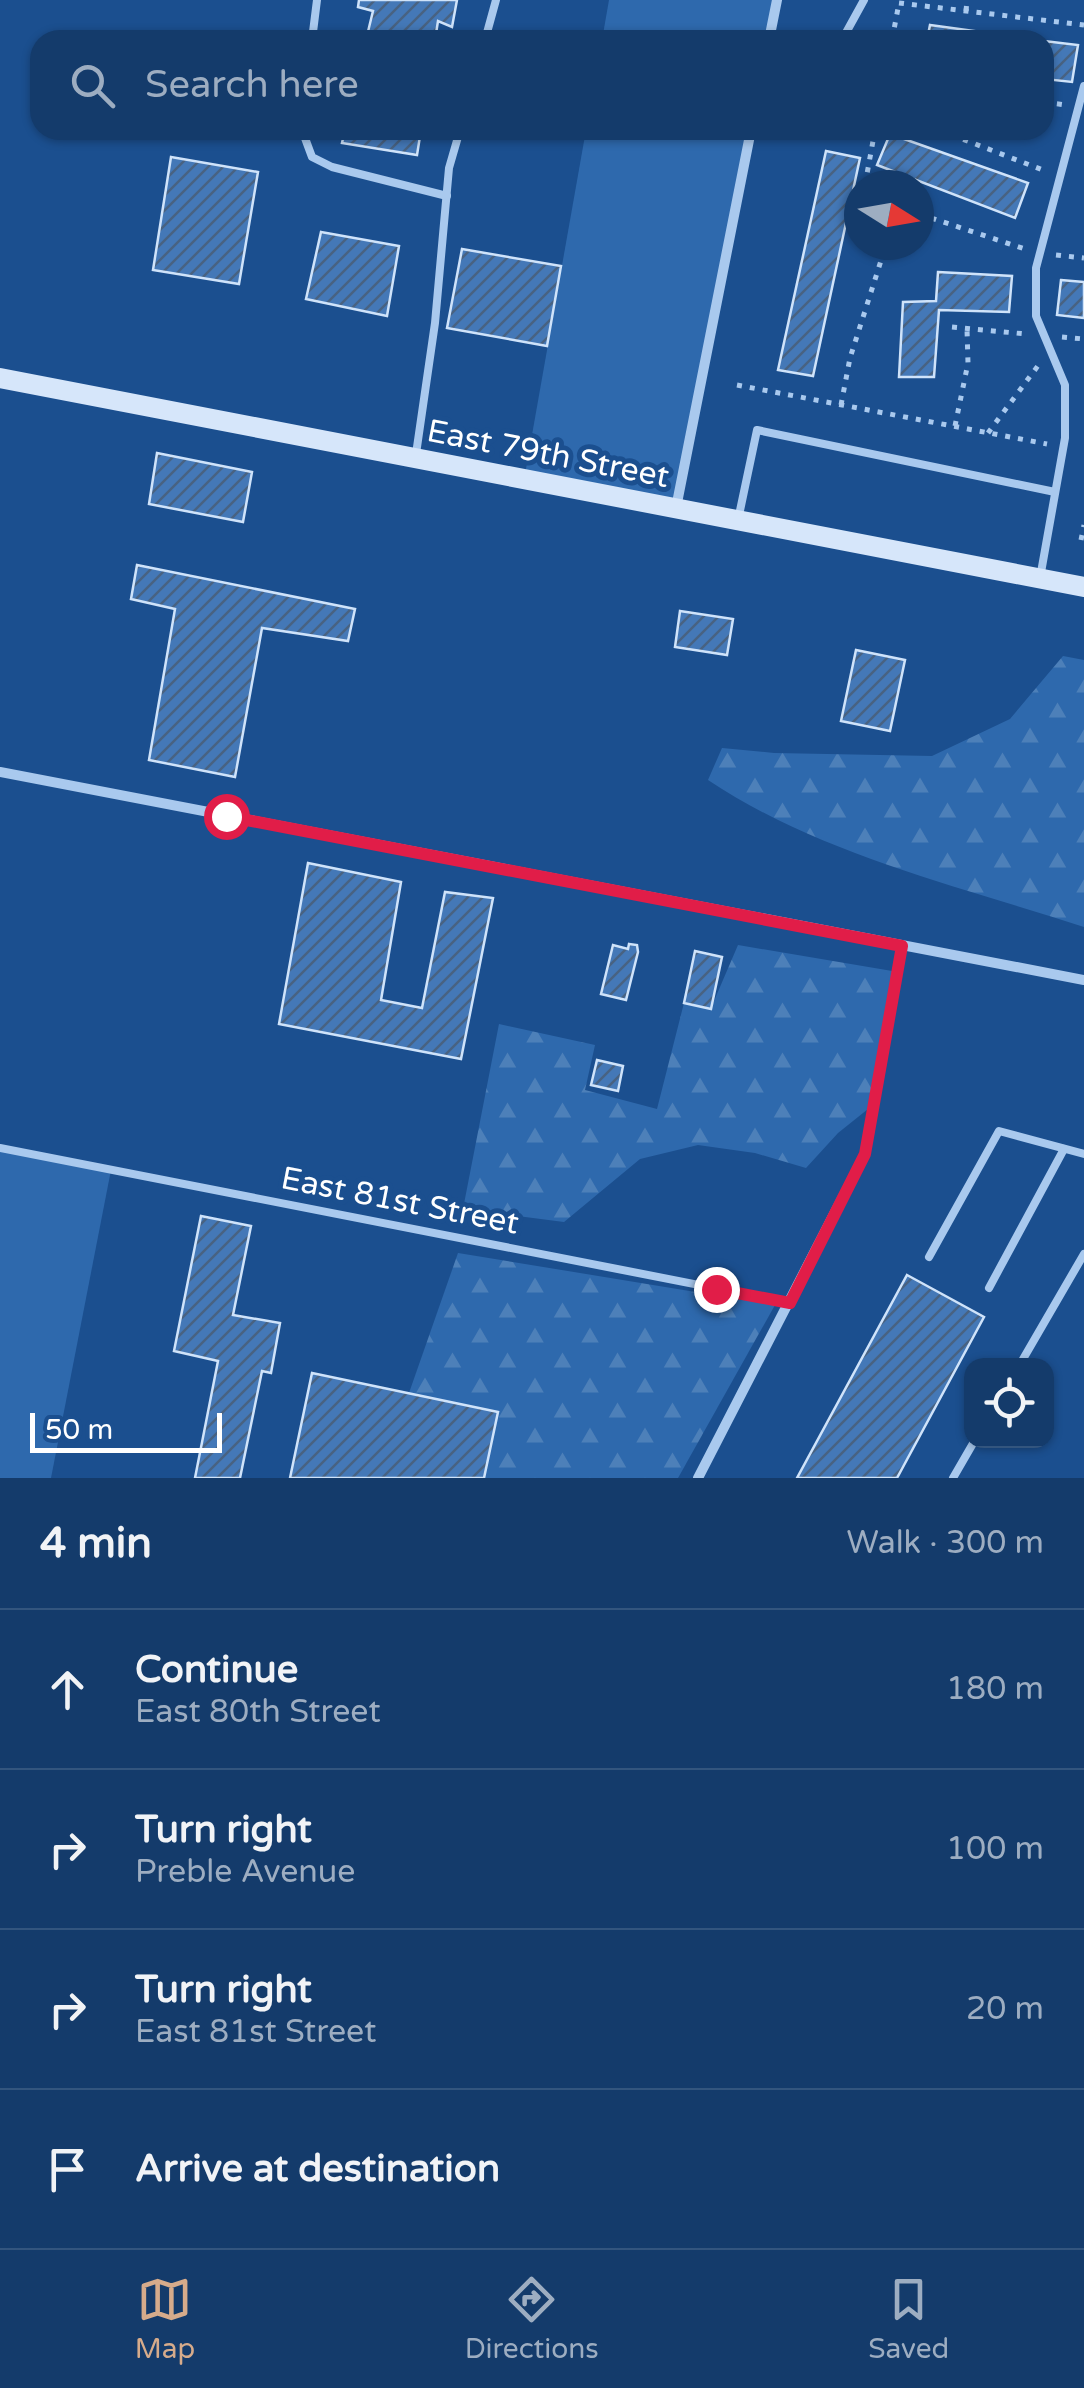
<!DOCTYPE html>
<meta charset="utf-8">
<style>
:root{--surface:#143b6b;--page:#214673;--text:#f1f3f6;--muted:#9dadc1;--line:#33557e;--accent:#d6ab8b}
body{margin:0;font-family:"Varela Round",sans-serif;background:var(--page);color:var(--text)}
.controls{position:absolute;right:30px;bottom:30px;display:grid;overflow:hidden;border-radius:20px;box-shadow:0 2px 8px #0004}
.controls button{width:90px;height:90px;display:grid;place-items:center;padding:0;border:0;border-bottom:2px solid var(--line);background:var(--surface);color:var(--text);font:50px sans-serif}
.compass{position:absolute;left:844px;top:170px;width:90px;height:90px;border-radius:50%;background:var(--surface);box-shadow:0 2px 8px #0004;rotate:101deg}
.scale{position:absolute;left:30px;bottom:25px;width:192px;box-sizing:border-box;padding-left:10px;border:5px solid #fff;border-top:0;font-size:28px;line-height:35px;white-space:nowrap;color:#fff;-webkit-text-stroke:8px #1b4f8f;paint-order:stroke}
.stop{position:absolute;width:30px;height:30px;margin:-22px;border:8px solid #e11d48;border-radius:50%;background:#fff}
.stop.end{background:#e11d48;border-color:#fff;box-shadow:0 2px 10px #0008}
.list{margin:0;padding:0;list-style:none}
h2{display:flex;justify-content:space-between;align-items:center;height:130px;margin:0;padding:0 40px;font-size:42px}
h2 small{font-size:32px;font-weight:400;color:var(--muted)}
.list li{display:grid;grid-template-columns:65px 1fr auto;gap:30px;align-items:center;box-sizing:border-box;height:160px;padding:0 40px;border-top:2px solid var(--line)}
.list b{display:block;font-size:38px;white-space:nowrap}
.list p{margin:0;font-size:32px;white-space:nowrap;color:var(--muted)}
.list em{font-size:32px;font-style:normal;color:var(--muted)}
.icon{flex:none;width:55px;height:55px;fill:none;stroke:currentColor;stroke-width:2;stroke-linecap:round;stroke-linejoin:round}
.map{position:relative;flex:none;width:1084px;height:1478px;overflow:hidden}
.search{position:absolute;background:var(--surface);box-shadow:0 2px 8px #0004;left:30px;right:30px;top:30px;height:110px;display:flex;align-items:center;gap:25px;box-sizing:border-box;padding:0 35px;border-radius:30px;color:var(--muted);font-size:38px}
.sheet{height:770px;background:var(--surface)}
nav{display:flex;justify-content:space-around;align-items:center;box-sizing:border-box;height:140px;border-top:2px solid var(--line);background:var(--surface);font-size:28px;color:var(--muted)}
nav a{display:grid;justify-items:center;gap:5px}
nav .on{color:var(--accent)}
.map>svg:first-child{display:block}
.green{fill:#2e69ad}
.forest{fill:url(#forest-firs)}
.building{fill:url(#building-hatch);stroke:#cfe3fa;stroke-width:2.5}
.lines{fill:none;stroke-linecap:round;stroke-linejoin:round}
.path{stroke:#a9c9ee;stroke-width:5;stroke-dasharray:5 8;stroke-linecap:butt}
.service{stroke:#a9c9ee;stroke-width:8}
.minor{stroke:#a9c9ee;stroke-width:10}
.secondary{stroke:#d6e6fa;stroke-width:20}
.route{stroke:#e11d48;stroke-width:12}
.labels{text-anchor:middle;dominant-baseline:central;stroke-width:10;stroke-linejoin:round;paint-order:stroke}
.street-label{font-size:32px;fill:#fff;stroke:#1b4f8f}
</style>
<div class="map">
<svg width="1084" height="1478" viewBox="0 0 1084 1478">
<defs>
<pattern id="forest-firs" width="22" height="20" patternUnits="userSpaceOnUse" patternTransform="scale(2.5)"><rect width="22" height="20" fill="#2e69ad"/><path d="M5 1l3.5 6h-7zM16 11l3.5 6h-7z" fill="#4d80b9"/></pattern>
<pattern id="building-hatch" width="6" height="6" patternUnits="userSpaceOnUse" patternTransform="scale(2.5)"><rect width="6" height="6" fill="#4478b7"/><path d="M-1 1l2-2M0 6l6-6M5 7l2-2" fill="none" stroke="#486282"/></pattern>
</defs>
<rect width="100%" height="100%" fill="#1b4f8f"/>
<g class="green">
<path d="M609 0H777L769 40H602Z"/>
<path d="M586 130H751L676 509 524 480Z"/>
<path d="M0 1148 111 1170 51 1478H0Z"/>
</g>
<g class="forest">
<path d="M1063 656 1084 660V927C958 886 819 854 708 780L722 748 774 753 932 756 1010 719Z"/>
<path d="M738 945 898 972 873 1105 838 1133 806 1168 755 1153 698 1145 640 1159 564 1222 463 1209 499 1024 595 1045 585 1090 657 1109 684 1003 711 1008Z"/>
<path d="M458 1253 775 1305 678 1478H484L409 1393Z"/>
</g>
<g class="building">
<path d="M359 0H457L452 27 438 21 435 40H366L373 11 358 7Z"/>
<path d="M930 25 1039 40H927Z"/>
<path d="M1044 41 1078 45 1072 82 1044 79Z"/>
<path d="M345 130H421L417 155 342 143Z"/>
<path d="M890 134 1028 183 1015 218 877 165Z"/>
<path d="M826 151 860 158 813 376 778 370Z"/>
<path d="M171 157 258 172 239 284 153 270Z"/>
<path d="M321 232 399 246 387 316 306 299Z"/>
<path d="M462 249 561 266 547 346 447 328Z"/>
<path d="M938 272 1012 276 1009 312 939 310 934 377H899L903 302 936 301Z"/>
<path d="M1061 280 1084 282V318L1057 315Z"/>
<path d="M157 453 252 472 243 522 149 504Z"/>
<path d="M137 565 355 609 348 641 262 628 235 777 149 760 175 609 131 599Z"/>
<path d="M680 611 733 619 727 655 675 647Z"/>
<path d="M856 650 905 660 890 731 841 721Z"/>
<path d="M308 863 401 882 381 1000 422 1008 445 892 493 898 461 1059 279 1024Z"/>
<path d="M629 944 637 945 638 952 626 1000 601 994 613 945 628 949Z"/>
<path d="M695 951 722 957 711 1009 684 1003Z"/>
<path d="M597 1060 623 1066 618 1091 591 1085Z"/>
<path d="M201 1216 251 1226 233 1315 280 1323 271 1373 262 1371 240 1478H195L218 1361 174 1351Z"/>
<path d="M907 1275 984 1317 897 1478H797Z"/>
<path d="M312 1373 498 1412 484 1478H290Z"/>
</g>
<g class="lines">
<g class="path">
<path d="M899 3 1084 25"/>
<path d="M966 11 967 0"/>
<path d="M892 40 899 3"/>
<path d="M1044 102 1066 105"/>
<path d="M939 130 1048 172"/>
<path d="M865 185 875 130"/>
<path d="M919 214 1025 249"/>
<path d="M1056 255 1084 258"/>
<path d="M952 327 1026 334"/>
<path d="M1062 337 1084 339"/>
<path d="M737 385 1047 444"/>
<path d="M841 405 850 358 886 245"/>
<path d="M955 426 968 363 967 329"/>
<path d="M988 433 1040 363"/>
<path d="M1081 540 1084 525"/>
</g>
<g class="service">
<path d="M312 40 317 0"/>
<path d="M485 40 496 0"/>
<path d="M842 40 864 0"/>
<path d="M302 130 312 157 332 167 447 196"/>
<path d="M416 454 435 323 449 168 460 130"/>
<path d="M738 520 757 430 1055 492"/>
<path d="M1040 578 1065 438V385L1036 316V268L1084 86"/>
<path d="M0 1148 791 1303"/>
<path d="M929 1257 999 1131 1084 1154"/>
<path d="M989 1288 1064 1149"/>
<path d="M1019 1366 1084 1254"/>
<path d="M953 1478 975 1440"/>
</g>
<g class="minor">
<path d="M769 40 777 0"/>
<path d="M676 508 751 130"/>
<path d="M0 772 1084 980"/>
<path d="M698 1478 865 1154 902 946"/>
</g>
<path class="secondary" d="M0 378 1084 587"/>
</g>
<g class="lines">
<path class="route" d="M226 816 902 946 865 1154 790 1303 716 1289"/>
</g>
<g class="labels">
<g class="street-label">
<text transform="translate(548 454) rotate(11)">East 79th Street</text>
<text transform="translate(400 1201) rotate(11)">East 81st Street</text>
</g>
</g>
</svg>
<div class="controls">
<button><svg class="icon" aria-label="locate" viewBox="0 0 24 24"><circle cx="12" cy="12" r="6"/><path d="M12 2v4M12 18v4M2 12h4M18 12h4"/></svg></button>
</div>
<svg class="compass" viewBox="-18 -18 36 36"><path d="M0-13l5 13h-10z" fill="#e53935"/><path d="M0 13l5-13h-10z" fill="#9dadc1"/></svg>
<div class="scale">50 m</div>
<div class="stop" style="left:226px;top:816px"></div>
<div class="stop end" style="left:716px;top:1289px"></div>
<div class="search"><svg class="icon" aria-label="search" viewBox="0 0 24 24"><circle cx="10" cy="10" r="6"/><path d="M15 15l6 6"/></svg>Search here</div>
</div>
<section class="sheet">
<h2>4 min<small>Walk · 300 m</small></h2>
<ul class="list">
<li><svg class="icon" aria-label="ahead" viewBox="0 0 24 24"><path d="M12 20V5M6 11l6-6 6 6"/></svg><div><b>Continue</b><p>East 80th Street</p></div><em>180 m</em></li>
<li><svg class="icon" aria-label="right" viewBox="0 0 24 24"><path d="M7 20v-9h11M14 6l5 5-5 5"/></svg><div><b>Turn right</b><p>Preble Avenue</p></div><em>100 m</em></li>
<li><svg class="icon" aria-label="right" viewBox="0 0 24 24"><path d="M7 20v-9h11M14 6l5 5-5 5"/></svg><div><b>Turn right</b><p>East 81st Street</p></div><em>20 m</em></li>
<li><svg class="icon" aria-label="arrive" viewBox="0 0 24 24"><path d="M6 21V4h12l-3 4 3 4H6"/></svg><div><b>Arrive at destination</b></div></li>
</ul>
</section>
<nav>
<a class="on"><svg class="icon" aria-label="map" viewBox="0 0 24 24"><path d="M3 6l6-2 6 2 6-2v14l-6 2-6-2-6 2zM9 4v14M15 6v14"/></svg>Map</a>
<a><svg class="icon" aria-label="directions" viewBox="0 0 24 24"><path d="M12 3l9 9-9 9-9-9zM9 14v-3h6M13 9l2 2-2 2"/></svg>Directions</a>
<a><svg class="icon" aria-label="saved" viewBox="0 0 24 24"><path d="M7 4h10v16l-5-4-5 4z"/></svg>Saved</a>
</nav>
